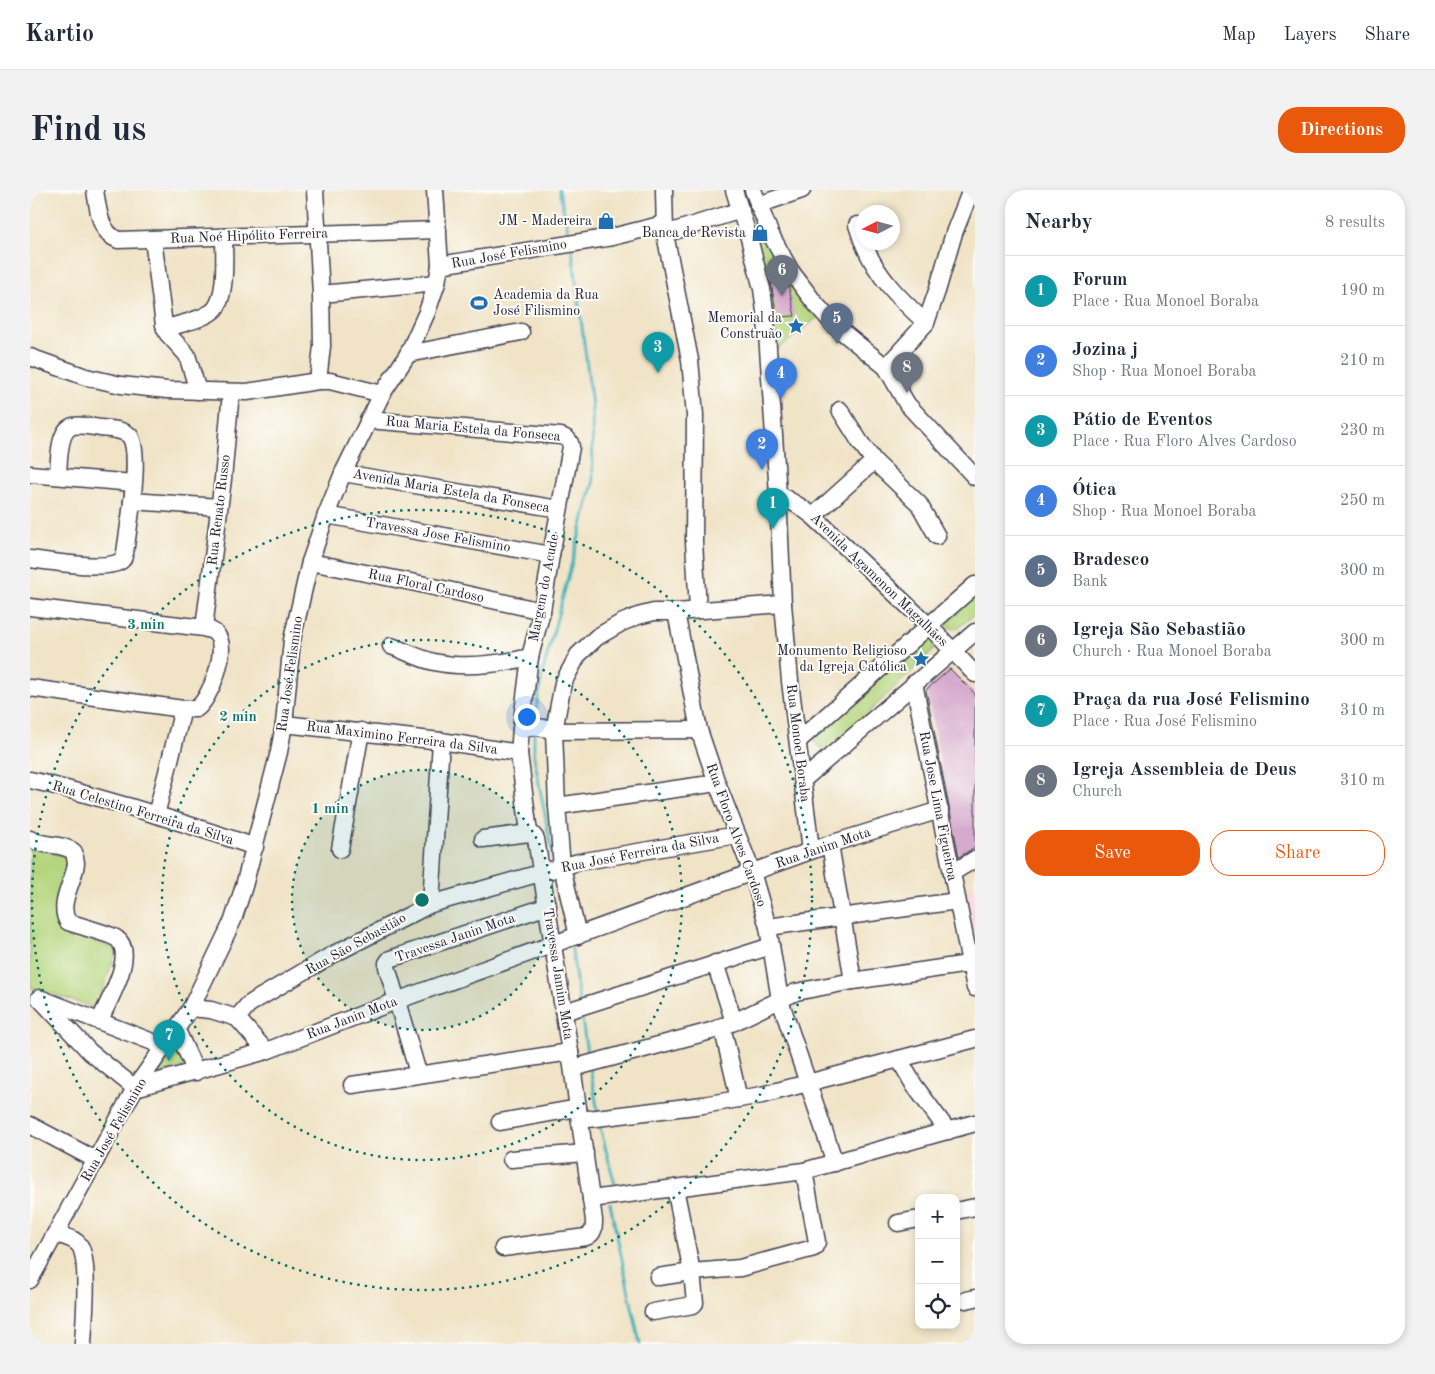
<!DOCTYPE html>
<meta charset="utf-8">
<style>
:root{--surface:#fff;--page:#f2f2f3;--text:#1f2937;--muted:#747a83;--line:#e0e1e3;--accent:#ea580c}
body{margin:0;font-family:"Old Standard TT",serif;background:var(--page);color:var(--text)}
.controls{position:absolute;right:15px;bottom:15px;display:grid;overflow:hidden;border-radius:10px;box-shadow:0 2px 8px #0003}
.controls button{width:45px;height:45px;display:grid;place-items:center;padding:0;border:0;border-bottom:1px solid var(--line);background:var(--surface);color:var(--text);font:25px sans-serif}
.compass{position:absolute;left:825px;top:15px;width:45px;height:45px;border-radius:50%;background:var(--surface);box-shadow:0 2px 8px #0003;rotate:264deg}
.you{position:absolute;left:496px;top:526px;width:18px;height:18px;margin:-12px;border:4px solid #fff;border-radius:50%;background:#1a73e8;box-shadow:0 0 0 8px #1a73e833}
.badge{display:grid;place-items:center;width:32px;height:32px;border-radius:50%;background:var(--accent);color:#fff;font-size:16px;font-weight:700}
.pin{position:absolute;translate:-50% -41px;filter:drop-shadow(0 1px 2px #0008)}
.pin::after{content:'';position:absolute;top:26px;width:18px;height:15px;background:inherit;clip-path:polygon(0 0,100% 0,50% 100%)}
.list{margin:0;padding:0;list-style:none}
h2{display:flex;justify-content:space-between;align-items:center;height:65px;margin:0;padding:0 20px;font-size:21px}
h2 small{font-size:16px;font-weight:400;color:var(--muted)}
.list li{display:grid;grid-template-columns:32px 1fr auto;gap:15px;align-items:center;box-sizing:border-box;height:70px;padding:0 20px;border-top:1px solid var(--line)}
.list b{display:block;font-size:19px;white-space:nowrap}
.list p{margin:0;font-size:16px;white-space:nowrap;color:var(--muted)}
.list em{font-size:16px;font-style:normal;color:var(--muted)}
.actions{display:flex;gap:10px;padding:15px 20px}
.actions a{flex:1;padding:11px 0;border:1px solid var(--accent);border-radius:20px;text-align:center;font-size:18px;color:var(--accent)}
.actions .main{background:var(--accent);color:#fff}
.icon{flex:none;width:28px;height:28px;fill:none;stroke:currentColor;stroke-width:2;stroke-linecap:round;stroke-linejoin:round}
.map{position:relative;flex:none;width:945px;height:1154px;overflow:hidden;border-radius:20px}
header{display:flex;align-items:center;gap:30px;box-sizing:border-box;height:70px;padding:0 25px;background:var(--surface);border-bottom:1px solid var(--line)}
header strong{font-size:24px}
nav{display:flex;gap:28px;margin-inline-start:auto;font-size:18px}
.intro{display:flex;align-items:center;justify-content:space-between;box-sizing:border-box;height:120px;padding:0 30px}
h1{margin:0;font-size:35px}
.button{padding:12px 22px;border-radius:20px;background:var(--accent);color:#fff;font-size:18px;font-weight:700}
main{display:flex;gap:30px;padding:0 30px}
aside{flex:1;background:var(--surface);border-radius:20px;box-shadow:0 2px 8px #0003}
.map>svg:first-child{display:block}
.built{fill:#f7cfd5}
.green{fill:#b4d57d;stroke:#6b7c5c}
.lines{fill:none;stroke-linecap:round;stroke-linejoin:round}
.stream{stroke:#3fb0b9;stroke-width:3}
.building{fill:#d6aacd}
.minor-casing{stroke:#413f50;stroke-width:19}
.minor{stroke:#fff;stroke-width:16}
.ring{fill:none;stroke:#0f766e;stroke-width:2.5;stroke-dasharray:2.5 5}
.labels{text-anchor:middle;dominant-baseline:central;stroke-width:4;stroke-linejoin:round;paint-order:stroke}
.poi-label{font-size:14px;fill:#22223b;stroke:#fdfcf7;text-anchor:end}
.street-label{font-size:14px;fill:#22223b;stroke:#fdfcf7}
.centre{fill:#0f766e;stroke:#fdfcf7;stroke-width:2.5}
.ring-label{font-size:15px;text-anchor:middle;font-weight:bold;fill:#0f766e;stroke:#fdfcf7;stroke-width:4;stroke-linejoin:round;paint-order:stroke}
</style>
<header>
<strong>Kartio</strong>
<nav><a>Map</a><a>Layers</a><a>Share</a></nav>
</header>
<div class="intro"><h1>Find us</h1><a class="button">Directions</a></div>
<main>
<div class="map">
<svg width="945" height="1154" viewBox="0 0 945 1154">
<rect width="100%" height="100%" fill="#fdfcf7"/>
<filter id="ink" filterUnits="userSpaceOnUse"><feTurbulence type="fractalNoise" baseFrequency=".02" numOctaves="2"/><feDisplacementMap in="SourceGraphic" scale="10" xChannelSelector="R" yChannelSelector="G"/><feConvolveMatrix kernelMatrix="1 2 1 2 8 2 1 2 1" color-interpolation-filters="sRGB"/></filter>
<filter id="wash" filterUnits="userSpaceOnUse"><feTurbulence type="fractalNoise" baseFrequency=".0096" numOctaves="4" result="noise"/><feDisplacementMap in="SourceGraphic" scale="20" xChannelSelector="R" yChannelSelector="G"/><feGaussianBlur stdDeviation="1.12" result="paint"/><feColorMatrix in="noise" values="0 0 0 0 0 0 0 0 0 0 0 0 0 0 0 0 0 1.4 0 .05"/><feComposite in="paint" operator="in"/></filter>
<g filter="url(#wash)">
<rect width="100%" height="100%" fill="#f0e3c6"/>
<path class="built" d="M945 695V757L935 701Z"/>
<g class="green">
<path d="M737 48 788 127 747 160 726 51Z"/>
<path d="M945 400V424L927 439 917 437 915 430Z"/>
<path d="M900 444 904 448 903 461 800 559 794 560 787 555 784 551 786 546 894 447Z"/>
<path d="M0 657 41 668 26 738 87 760 66 818 0 797Z"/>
<path d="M143 846 155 876 119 888Z"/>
</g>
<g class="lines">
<g class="stream">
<path d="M529 0 540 48"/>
<path d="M945 170V175"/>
<path d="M504 531 513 481 563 294 562 215 542 59"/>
<path d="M504 543V567L523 667"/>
<path d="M541 753 549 812"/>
<path d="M551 823 558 869"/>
<path d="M560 879 568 922"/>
<path d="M569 933 585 995"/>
<path d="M580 1013 610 1154"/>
</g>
</g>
<g id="blocks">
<g class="building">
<path d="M756 84 765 126 747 127 740 86Z"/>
<path d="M920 479 945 504V657L929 667 896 500Z"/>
</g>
</g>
</g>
<g filter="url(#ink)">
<use href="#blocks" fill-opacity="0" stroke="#413f50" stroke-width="1"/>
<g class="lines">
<g class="minor-casing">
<g id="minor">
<path d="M65 0C68 18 69 42 88 50L408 40"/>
<path d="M285 0 291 104"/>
<path d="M634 0 635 44 660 170 665 225 664 352 668 419"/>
<path d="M704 0 719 48 732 99 736 129 748 304 753 414 760 491 781 660"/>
<path d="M723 0 740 43 760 80 784 112 805 136 856 177 877 214 945 287"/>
<path d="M728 15 772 0"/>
<path d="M827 35 832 50"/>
<path d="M635 44 711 20"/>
<path d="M123 49 134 135 137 143 157 165 168 201"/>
<path d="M833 52C846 86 870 109 896 133"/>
<path d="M410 75 582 47 634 34"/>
<path d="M135 139C148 134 176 129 185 119 197 105 194 65 194 47"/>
<path d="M378 164 491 142"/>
<path d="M0 167 56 187 91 195 137 200 217 202 288 191H300L352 204"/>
<path d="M856 177 896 133 907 101 924 43 941 0"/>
<path d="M288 191 292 156 291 104 407 93"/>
<path d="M338 230 531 246C537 248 540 250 541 257L521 365 512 421 500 467 491 539"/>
<path d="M844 271 889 314 907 346"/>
<path d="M313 283 529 319"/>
<path d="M0 284 103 293"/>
<path d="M748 304 769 316 783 326 899 436 945 484"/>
<path d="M102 311 189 317"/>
<path d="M296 325 521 365"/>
<path d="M783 326 844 271 830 252 810 220"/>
<path d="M0 369C18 371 79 382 92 370 94 368 94 366 95 363 98 339 112 265 100 246 93 239 80 239 71 238 62 237 52 234 43 236 28 240 29 272 28 286"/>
<path d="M280 372 386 393 512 421"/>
<path d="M753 414 646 422 669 540 687 593 722 682 738 737 750 810 805 973"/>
<path d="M0 417 174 438C179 440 184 440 187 445 199 460 180 510 166 519H153L0 498"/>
<path d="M174 438 193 289 201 202"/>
<path d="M361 456C375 461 390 469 404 472 435 479 470 474 500 467"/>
<path d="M884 493 945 798"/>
<path d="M254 534 411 551 489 563"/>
<path d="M768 551 945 395"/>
<path d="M0 590C33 597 65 607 97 616 140 629 183 642 225 657"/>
<path d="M773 590 945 442"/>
<path d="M527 616 687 593"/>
<path d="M126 625 153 519"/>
<path d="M499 643 489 563 491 539C503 535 512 537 524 541L669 540"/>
<path d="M0 649C14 657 33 653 44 662L46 673 45 679C41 696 28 716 38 732 50 736 77 743 86 748 108 763 77 813 70 830"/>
<path d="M453 649 499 643 502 644 506 649 540 862 564 1030C564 1038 564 1044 556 1047L473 1058"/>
<path d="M800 654 823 791"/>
<path d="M310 659 331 541"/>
<path d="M922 683 945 669"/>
<path d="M401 714 411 551"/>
<path d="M738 737 927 711"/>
<path d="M548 746 532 677 527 616 524 541 533 493 548 465 567 447 591 433 608 426 624 422H646"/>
<path d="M685 773 704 832"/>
<path d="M9 808 60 862 105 898 236 861 366 811 800 654 910 620"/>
<path d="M12 809 133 856"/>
<path d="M161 818 181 820 207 828 236 861"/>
<path d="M534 822 741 756"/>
<path d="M207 828 218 815 229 808 302 765 401 714 549 672 707 645"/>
<path d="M692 836 709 909"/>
<path d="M146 838 166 882"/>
<path d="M869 869 884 895 918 941"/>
<path d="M543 878 681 841 704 832 766 802 823 791 945 773"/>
<path d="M388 883 357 777V773L360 769 518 716"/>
<path d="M322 895 540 862"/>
<path d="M550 930 673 915 732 905 945 849"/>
<path d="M470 932 548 918"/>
<path d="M0 935 66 970"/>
<path d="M481 969 555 963"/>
<path d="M561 1009 774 981 945 933"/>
<path d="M926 1021 945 1017"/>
<path d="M868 1033 889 1029"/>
<path d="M25 1044C33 1046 45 1048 50 1056 60 1073 54 1132 53 1154"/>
<path d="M628 1087 662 1082 710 1078 784 1058 787 1052 774 981"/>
<path d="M0 1090 105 898 161 818 203 730 214 696 249 562 254 534 262 450 280 372 296 325 313 283 352 204 378 164 397 122 407 93 410 75 405 0"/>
<path d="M936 1110 945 1108"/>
<path d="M623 1122 663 1115 665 1113 662 1082 645 998"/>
</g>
</g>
<use href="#minor" class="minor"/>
</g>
</g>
<circle cx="392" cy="710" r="130" fill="#0f766e" fill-opacity=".12"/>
<g class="ring">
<circle cx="392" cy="710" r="130"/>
<circle cx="392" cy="710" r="260"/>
<circle cx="392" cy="710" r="390"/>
</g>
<defs>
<g id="shop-bare" transform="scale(1.35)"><path d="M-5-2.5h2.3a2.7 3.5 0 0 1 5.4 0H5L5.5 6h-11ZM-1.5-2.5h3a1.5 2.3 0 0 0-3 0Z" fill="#1f6fb2" stroke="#fdfcf7" stroke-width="2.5" paint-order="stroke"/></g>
<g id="stadium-bare" transform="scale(1.35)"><path d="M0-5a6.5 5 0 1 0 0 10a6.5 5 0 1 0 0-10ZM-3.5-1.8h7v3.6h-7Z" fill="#1f6fb2" stroke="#fdfcf7" stroke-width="2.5" paint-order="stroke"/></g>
<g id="sight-bare" transform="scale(1.35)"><path d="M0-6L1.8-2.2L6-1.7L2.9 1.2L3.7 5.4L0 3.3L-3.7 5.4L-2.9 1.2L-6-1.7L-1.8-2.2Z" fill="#1f6fb2" stroke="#fdfcf7" stroke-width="2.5" paint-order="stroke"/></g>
</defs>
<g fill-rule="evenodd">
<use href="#shop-bare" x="576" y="31"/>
<use href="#shop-bare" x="730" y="43"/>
<use href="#stadium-bare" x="449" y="113"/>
<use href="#sight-bare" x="766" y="136"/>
<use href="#sight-bare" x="891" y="469"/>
</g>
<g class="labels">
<g class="poi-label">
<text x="562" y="31">JM - Madereira</text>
<text x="716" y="43">Banca de Revista</text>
<text x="463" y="105" text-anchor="start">Academia da Rua<tspan x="463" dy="16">José Filismino</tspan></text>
<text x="752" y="128">Memorial da<tspan x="752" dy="16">Construão</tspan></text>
<text x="877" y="461">Monumento Religioso<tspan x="877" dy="16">da Igreja Católica</tspan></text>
</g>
<g class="street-label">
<text transform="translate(219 46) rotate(-2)">Rua Noé Hipólito Ferreira</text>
<text transform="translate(479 64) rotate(-10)">Rua José Felismino</text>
<text transform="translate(443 239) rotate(5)">Rua Maria Estela da Fonseca</text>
<text transform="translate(421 301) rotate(10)">Avenida Maria Estela da Fonseca</text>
<text transform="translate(189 320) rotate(-83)">Rua Renato Russo</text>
<text transform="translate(408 345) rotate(10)">Travessa Jose Felismino</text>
<text transform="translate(849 390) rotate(44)">Avenida Agamenon Magalhães</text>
<text transform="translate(396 396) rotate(12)">Rua Floral Cardoso</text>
<text transform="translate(514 398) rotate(-79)">Margem do Acude</text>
<text transform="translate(260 484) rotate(-82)">Rua José Felismino</text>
<text transform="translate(372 548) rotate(7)">Rua Maximino Ferreira da Silva</text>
<text transform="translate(768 553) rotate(83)">Rua Monoel Boraba</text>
<text transform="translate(908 616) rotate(79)">Rua Jose Lima Figueiroa</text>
<text transform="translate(113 623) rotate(17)">Rua Celestino Ferreira da Silva</text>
<text transform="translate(706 645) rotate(70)">Rua Floro Alves Cardoso</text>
<text transform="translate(793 658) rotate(-19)">Rua Janim Mota</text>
<text transform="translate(610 663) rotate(-11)">Rua José Ferreira da Silva</text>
<text transform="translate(425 748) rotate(-19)">Travessa Janin Mota</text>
<text transform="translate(326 754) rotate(-29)">Rua São Sebastião</text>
<text transform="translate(528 784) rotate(81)">Travessa Jamim Mota</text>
<text transform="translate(322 828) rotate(-21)">Rua Janin Mota</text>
<text transform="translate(84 940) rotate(-60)">Rua José Felismino</text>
</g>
</g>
<circle cx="392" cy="710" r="8" class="centre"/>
<g class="ring-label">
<text x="116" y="439">3 min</text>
<text x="208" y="531">2 min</text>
<text x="300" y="623">1 min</text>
</g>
</svg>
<div class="controls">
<button>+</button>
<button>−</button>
<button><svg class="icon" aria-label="locate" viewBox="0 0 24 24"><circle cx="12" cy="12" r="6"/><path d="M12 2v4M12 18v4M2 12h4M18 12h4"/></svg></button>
</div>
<svg class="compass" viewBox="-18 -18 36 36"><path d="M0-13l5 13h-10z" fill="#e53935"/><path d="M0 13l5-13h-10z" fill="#747a83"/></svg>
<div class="you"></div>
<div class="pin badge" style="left:743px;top:339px;background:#0f9aa8">1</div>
<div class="pin badge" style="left:732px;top:280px;background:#3f7fe0">2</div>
<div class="pin badge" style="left:628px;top:183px;background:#0f9aa8">3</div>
<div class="pin badge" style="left:751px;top:209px;background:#3f7fe0">4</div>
<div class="pin badge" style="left:807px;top:154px;background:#5c6f8a">5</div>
<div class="pin badge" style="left:752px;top:106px;background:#6b7280">6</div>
<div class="pin badge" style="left:139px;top:871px;background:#0f9aa8">7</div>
<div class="pin badge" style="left:877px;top:203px;background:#6b7280">8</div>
</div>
<aside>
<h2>Nearby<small>8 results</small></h2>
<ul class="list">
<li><span class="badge" style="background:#0f9aa8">1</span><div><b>Forum</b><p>Place · Rua Monoel Boraba</p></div><em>190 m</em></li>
<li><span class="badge" style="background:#3f7fe0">2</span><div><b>Jozina j</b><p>Shop · Rua Monoel Boraba</p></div><em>210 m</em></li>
<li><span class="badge" style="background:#0f9aa8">3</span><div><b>Pátio de Eventos</b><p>Place · Rua Floro Alves Cardoso</p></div><em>230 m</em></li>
<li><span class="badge" style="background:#3f7fe0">4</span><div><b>Ótica</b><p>Shop · Rua Monoel Boraba</p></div><em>250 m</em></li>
<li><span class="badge" style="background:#5c6f8a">5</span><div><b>Bradesco</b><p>Bank</p></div><em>300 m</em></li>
<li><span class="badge" style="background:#6b7280">6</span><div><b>Igreja São Sebastião</b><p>Church · Rua Monoel Boraba</p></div><em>300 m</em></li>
<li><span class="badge" style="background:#0f9aa8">7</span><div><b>Praça da rua José Felismino</b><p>Place · Rua José Felismino</p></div><em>310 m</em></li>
<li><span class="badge" style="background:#6b7280">8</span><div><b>Igreja Assembleia de Deus</b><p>Church</p></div><em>310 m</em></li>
</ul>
<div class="actions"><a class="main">Save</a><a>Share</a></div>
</aside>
</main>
